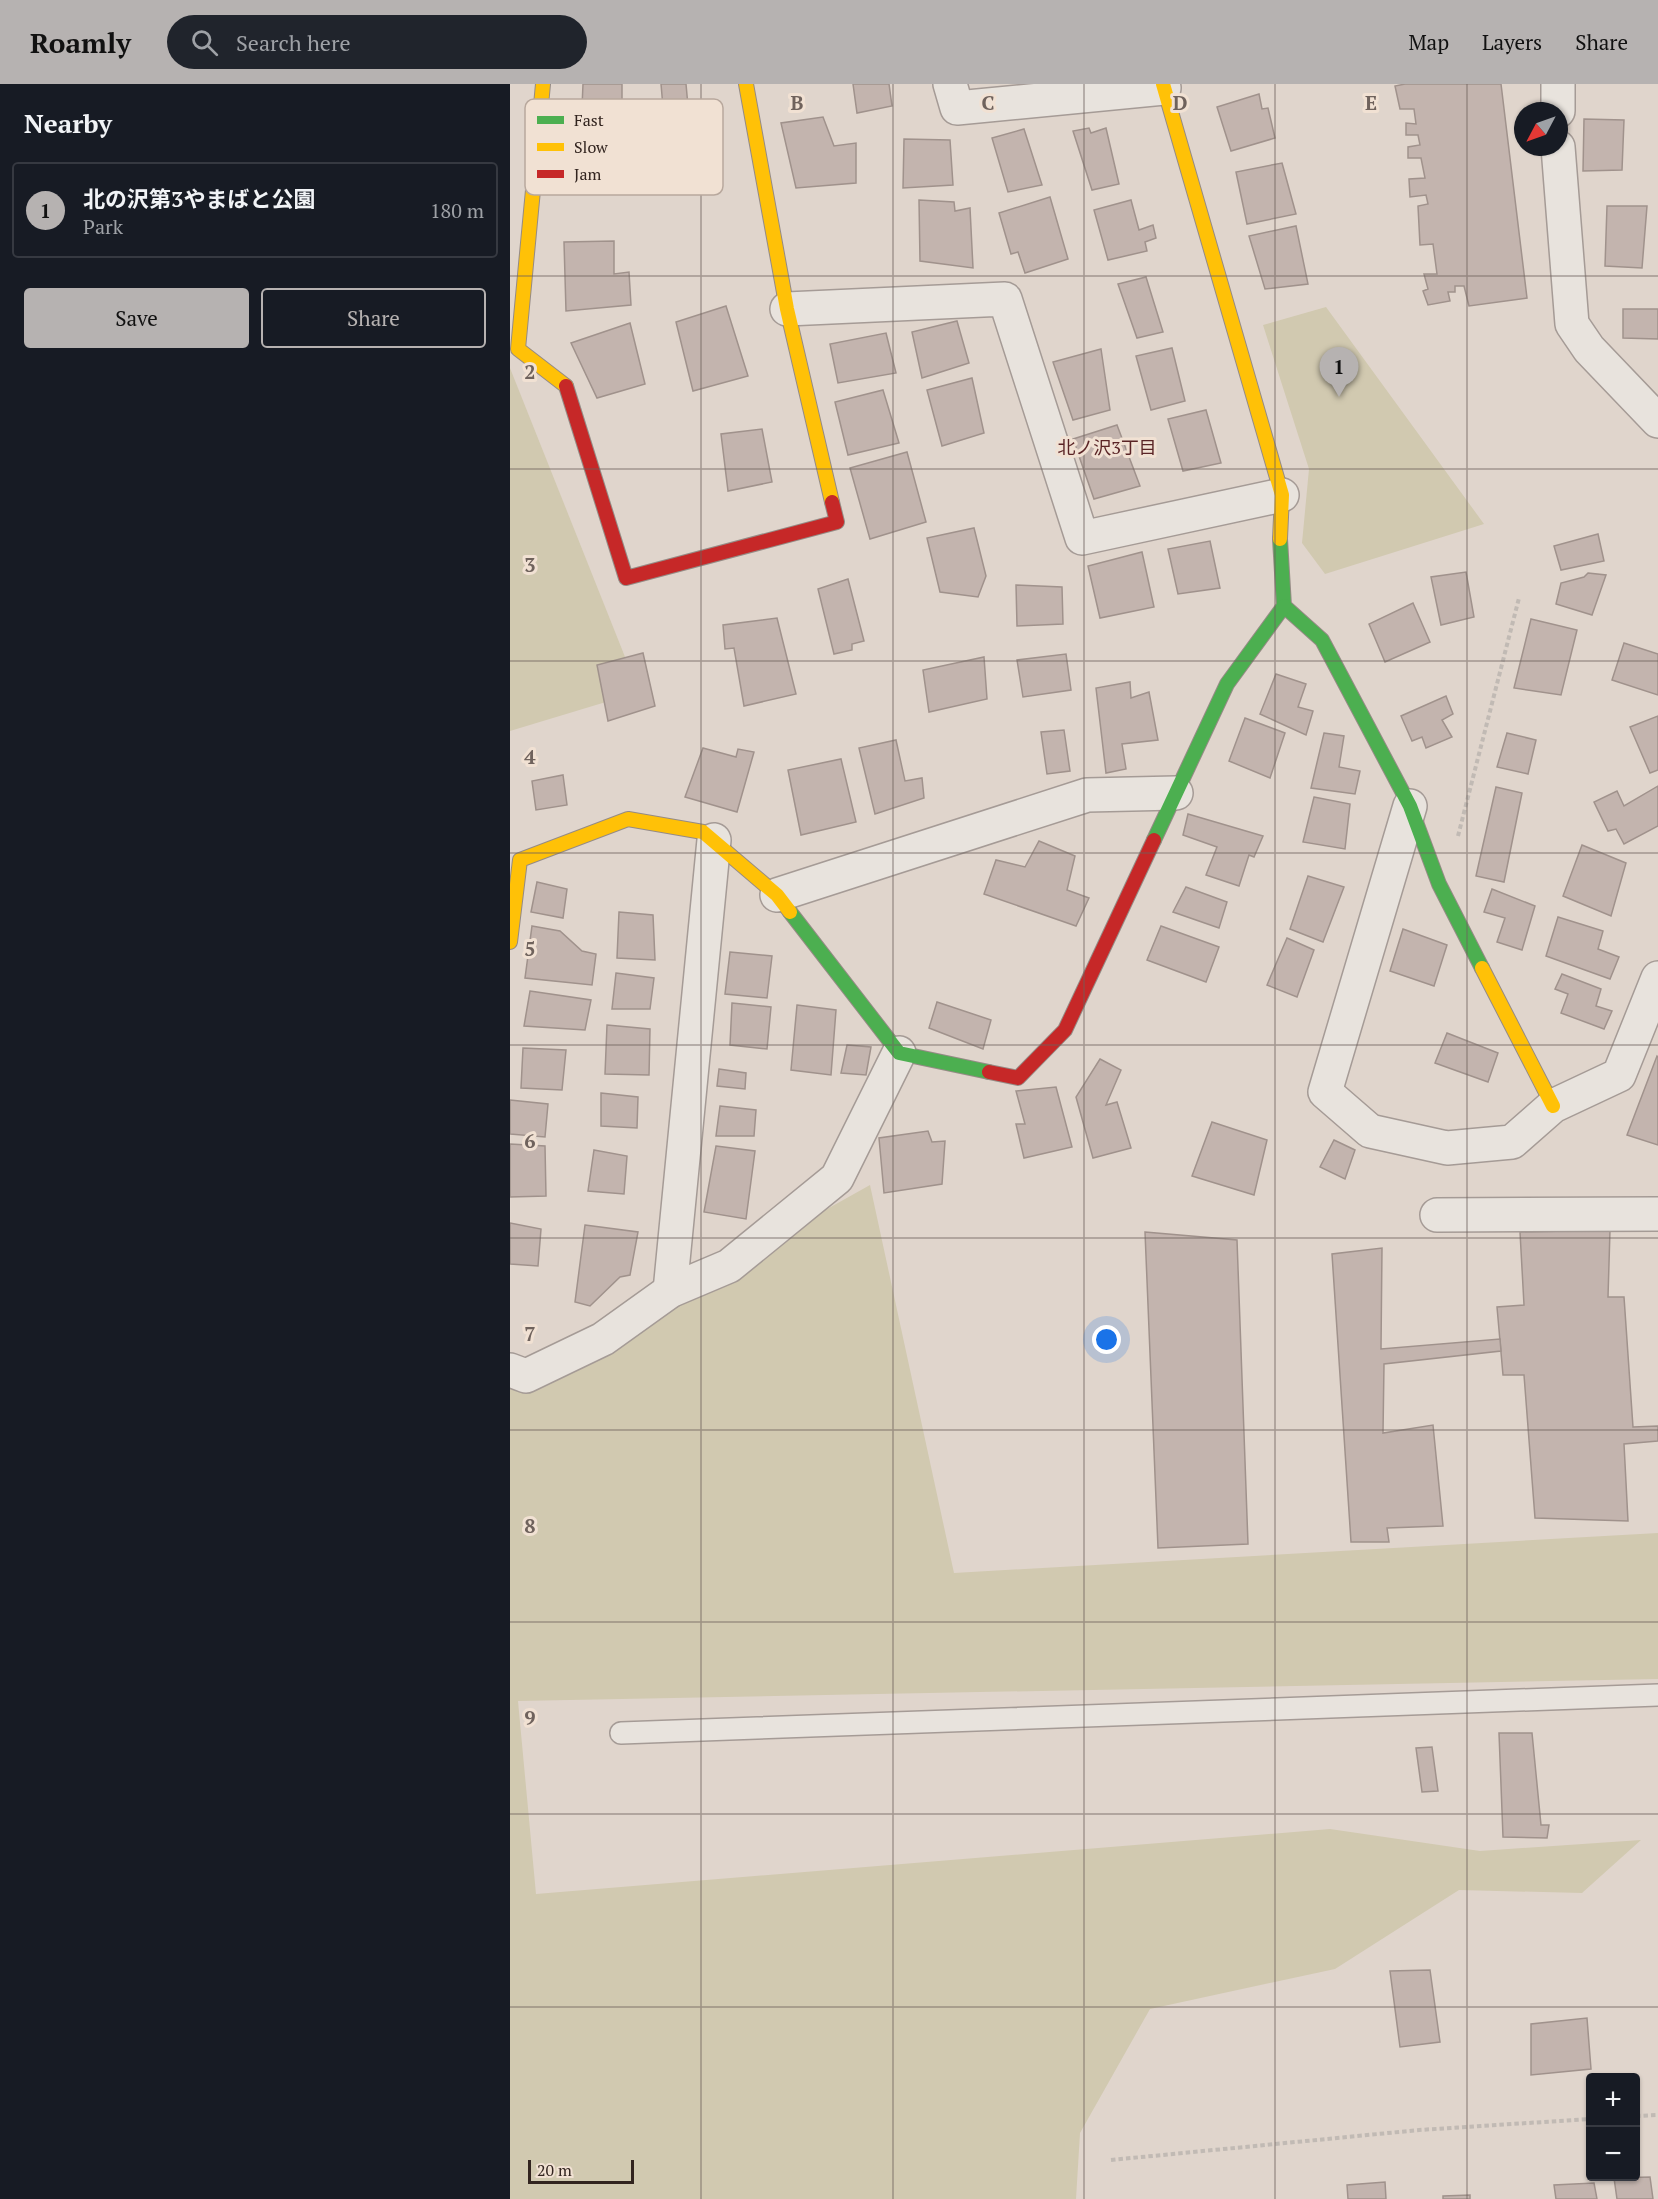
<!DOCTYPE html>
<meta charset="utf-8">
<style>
:root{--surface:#171b24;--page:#20242c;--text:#f1f3f6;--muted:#9ea1a6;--line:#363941;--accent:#b6b2b1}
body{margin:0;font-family:"PT Serif","Noto Sans JP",serif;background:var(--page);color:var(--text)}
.controls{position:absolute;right:18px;bottom:18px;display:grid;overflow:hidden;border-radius:6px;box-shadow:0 2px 4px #0004}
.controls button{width:54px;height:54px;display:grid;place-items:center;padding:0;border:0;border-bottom:2px solid var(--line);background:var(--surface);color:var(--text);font:30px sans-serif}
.compass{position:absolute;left:1004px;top:18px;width:54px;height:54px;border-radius:50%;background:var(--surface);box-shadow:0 2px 4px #0004;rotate:229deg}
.scale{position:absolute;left:18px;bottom:15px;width:106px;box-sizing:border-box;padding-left:6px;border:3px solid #32241f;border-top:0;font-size:16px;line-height:21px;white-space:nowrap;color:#32241f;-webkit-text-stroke:4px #f1e1d3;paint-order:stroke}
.you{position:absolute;left:597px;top:1256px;width:21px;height:21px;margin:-15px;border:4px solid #fff;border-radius:50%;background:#1a73e8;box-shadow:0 0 0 9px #1a73e833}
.badge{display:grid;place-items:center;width:39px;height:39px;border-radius:50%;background:var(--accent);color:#111;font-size:20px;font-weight:700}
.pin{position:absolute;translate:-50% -50px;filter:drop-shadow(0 2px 3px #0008)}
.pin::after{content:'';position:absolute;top:32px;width:21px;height:18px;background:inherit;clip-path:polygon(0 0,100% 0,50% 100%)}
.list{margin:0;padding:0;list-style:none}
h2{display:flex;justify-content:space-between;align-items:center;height:78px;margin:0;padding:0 24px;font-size:26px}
h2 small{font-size:20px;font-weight:400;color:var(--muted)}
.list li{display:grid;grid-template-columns:39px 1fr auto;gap:18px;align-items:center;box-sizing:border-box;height:96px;margin:0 12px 12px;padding:0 12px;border:2px solid var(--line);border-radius:6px}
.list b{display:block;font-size:22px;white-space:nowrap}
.list p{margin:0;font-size:20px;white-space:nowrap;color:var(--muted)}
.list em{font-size:20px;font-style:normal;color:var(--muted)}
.actions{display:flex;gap:12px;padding:18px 24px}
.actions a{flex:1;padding:14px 0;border:2px solid var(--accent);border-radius:6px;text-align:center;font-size:21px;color:var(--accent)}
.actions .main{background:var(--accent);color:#111}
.icon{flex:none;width:33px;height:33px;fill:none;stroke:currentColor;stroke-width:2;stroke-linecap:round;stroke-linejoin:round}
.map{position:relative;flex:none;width:1148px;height:2115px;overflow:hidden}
header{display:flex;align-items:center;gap:36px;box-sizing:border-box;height:84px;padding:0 30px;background:var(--accent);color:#111}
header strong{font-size:28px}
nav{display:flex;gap:33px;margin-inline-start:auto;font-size:21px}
.search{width:420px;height:54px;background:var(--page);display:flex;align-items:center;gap:15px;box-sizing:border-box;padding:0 21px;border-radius:33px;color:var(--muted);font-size:22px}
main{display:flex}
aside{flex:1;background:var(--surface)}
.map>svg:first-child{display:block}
.green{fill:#d1c9b0}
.building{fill:#c3b4ae;stroke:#a0928c;stroke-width:1.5}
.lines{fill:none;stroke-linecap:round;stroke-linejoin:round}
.lane-casing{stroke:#a59b96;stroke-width:24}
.street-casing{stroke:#a59b96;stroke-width:36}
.fast-casing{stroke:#958b85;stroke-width:16}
.slow-casing{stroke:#958b85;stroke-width:16}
.jam-casing{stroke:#958b85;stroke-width:16}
.path{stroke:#c1bab4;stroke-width:4;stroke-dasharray:4.5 3;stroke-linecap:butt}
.lane{stroke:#e8e3dd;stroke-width:21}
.street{stroke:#e8e3dd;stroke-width:33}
.fast{stroke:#4caf50;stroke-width:14}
.slow{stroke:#ffc107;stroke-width:14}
.jam{stroke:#c62828;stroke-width:14}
.grid{fill:none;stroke:#6f625c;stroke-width:1.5;stroke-opacity:0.55}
.labels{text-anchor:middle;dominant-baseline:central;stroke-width:6;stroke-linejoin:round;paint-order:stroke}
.neighbourhood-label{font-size:18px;fill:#5a2426;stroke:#f1e1d3}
.key{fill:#f1e1d3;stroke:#b8a89d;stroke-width:1.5}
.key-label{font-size:16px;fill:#32241f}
.grid-label{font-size:20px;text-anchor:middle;font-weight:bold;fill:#6f625c;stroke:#f1e1d3;stroke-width:6;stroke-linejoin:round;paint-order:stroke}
</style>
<header>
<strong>Roamly</strong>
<div class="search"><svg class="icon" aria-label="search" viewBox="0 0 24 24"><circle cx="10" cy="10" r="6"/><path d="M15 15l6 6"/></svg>Search here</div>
<nav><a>Map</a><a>Layers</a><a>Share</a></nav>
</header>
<main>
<aside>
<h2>Nearby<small></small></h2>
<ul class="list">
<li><span class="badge">1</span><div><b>北の沢第3やまばと公園</b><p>Park</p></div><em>180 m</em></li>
</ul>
<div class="actions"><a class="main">Save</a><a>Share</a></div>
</aside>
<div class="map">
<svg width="1148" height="2115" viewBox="0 0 1148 2115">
<rect width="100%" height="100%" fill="#e0d5cc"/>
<g class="green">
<path d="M816 223 974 440 815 490 792 459 799 385 753 241Z"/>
<path d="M0 284 129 608 0 647Z"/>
<path d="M360 1101 444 1489 1148 1449V1595L8 1617 26 1810 820 1745 970 1767 1131 1756 1072 1809 949 1806 825 1885 640 1925 570 2049 566 2115H0V1303Z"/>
</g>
<g class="building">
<path d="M73 0H112V28L72 23Z"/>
<path d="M151 0H176L178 22 153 23Z"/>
<path d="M343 0H379L382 22 347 29Z"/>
<path d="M895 0H991L1017 214 959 222 954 202H945V208H938L940 217 918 221 913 207 918 205 914 190H927L923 160 910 161 908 122 918 120 916 111 900 113 899 95 915 94 911 74H898V63L910 61 908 51H896V39L906 40 904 25H890L885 2Z"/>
<path d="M749 10 752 25 758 24 765 54 721 67 707 23Z"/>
<path d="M313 33 324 62 346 59V99L286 104 271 39Z"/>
<path d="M1074 35 1114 36 1112 86 1073 87Z"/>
<path d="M579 44 581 49 596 44 609 100 582 106 563 47Z"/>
<path d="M514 45 532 101 498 108 482 54Z"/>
<path d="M394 55 440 56 443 101 393 104Z"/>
<path d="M772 79 786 130 737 140 726 88Z"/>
<path d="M540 113 558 175 515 189 508 168 501 170 489 129Z"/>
<path d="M409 116 444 118 445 127 460 124 463 184 410 177Z"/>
<path d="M621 116 629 146 643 141 646 154 635 158 637 167 598 176 584 126Z"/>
<path d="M1097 122H1137L1132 184 1095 182Z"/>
<path d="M786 142 798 200 755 205 739 152Z"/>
<path d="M104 157V190L119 188 121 221 56 227 54 158Z"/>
<path d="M636 193 653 248 627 254 608 200Z"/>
<path d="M216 222 238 292 183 307 166 238Z"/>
<path d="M1113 225H1148V255L1113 254Z"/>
<path d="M447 237 459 279 412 294 402 248Z"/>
<path d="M120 239 135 300 87 314 61 259Z"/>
<path d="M376 249 386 289 328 299 320 260Z"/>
<path d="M662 264 675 317 641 326 626 272Z"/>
<path d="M591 265 600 326 563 336 543 278Z"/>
<path d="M462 294 474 349 432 362 417 306Z"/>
<path d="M373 306 389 359 338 371 325 318Z"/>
<path d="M696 326 711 379 673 387 658 335Z"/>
<path d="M607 341 630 402 584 415 563 355Z"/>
<path d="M252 345 262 398 218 407 211 350Z"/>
<path d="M397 368 416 438 360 455 340 384Z"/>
<path d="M464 444 476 492 468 513 430 508 417 454Z"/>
<path d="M1088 450 1094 477 1051 486 1044 462Z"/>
<path d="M700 457 710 504 668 510 658 465Z"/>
<path d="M632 468 644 523 590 534 578 482Z"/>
<path d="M956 488 964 533 931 541 921 493Z"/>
<path d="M1078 489 1096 491 1082 531 1046 520 1051 499 1074 493Z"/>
<path d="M338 495 354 557 342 560V566L324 570 308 505Z"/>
<path d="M506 501 552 503 553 540 507 542Z"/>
<path d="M903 519 920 558 875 578 859 540Z"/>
<path d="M267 534 286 610 234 622 224 564 215 565 213 541Z"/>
<path d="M1021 535 1067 546 1051 611 1004 604Z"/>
<path d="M1114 559 1148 570V611L1102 596Z"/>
<path d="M133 569 145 622 98 637 87 581Z"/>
<path d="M556 570 561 606 513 613 507 576Z"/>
<path d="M474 573 477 615 419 628 413 586Z"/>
<path d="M766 590 796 600 788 623 803 627 796 651 750 630Z"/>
<path d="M620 598 621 614 639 608 648 656 612 660 616 685 596 689 586 604Z"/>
<path d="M936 612 943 630 932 636 942 653 916 664 912 653 902 657 891 632Z"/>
<path d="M1148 632V686L1140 689 1120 643Z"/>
<path d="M735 634 775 649 760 694 719 677Z"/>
<path d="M554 646 560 687 537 690 531 648Z"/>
<path d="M814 649 834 652 829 683 850 687 845 710 801 704Z"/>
<path d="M997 649 1026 656 1018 690 987 683Z"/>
<path d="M386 656 395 697 412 694 414 714 365 730 349 664Z"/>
<path d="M193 664 226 673 228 665 244 668 227 728 175 713Z"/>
<path d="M331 675 346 738 291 751 278 686Z"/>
<path d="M53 691 57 721 26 726 22 697Z"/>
<path d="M1148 702V742L1114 760 1106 745 1098 747 1084 718 1107 707 1114 722Z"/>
<path d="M986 703 1012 709 994 798 966 792Z"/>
<path d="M804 713 840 720 835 765 793 758Z"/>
<path d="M678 730 753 752 744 773 739 771 729 802 696 791 707 763 673 751Z"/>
<path d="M529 757 565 772 557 806 579 814 566 842 474 810 486 776 515 783Z"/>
<path d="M1072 761 1116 779 1101 832 1053 812Z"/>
<path d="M798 792 834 803 813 858 780 845Z"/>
<path d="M27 798 57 805 53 834 21 828Z"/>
<path d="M676 803 717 818 709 844 663 828Z"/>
<path d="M982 805 1025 822 1012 866 987 858 995 834 974 828Z"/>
<path d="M109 828 143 831 145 876 107 874Z"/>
<path d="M1048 833 1093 847 1088 865 1109 873 1100 895 1036 872Z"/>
<path d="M22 842 50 847 72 867 86 870 82 901 15 894Z"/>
<path d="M651 842 709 863 696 898 637 876Z"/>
<path d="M893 845 937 861 924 902 880 887Z"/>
<path d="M777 854 804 866 787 913 757 901Z"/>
<path d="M220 868 262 872 257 914 215 910Z"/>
<path d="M106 889 144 894 140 925H102Z"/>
<path d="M1052 890 1091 905 1086 922 1102 927 1094 945 1051 929 1058 910 1045 905Z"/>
<path d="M20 907 81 916 75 946 14 942Z"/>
<path d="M427 918 481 936 473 965 419 944Z"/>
<path d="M222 919 261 923 257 965 220 961Z"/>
<path d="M287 921 326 926 321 991 281 986Z"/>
<path d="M97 941 140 945 139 991 95 990Z"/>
<path d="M937 949 988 969 978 998 925 979Z"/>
<path d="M337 961 361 963 356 991 331 989Z"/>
<path d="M13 964 56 966 52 1006 11 1004Z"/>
<path d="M1147 972 1148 973V1061L1117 1051Z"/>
<path d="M590 975 611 986 596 1021 607 1018 621 1064 583 1074 566 1013Z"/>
<path d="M209 985 236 989 235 1005 207 1002Z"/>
<path d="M546 1003 562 1063 514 1074 506 1040H515L506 1007Z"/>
<path d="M91 1009 128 1013 127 1044 91 1042Z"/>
<path d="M0 1016 38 1020 35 1053 0 1050Z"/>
<path d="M210 1022 246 1026 244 1052H206Z"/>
<path d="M702 1038 757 1056 744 1111 682 1092Z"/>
<path d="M418 1047 422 1058 435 1057 432 1100 374 1109 369 1054Z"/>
<path d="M824 1056 845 1066 835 1095 810 1083Z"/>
<path d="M0 1060 35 1062 36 1112 0 1113Z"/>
<path d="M206 1062 245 1067 236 1135 194 1128Z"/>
<path d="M84 1066 117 1072 114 1110 78 1107Z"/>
<path d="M0 1139 31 1145 28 1182 0 1180Z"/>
<path d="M75 1141 128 1148 120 1191 110 1193 80 1222 65 1218Z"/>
<path d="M1100 1146 1098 1213H1114L1123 1343 1148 1342V1357L1114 1360 1118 1437 1025 1434 1014 1291H993L987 1223 1014 1221 1010 1148Z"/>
<path d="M635 1148 727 1156 738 1460 648 1464Z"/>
<path d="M872 1164 871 1265 990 1255 991 1267 874 1280 873 1349 923 1341 933 1442 877 1444 879 1458H841L822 1170Z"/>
<path d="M989 1649H1022L1031 1741H1039L1037 1754 993 1753Z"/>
<path d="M922 1663 928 1707 912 1708 906 1664Z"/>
<path d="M920 1886 930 1958 890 1963 880 1887Z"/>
<path d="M1077 1934 1081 1985 1021 1991V1940Z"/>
<path d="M1140 2093 1143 2115H1107L1104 2094Z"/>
<path d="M875 2098 876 2115H838L837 2101Z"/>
<path d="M1084 2099 1087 2115H1046L1044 2101Z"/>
<path d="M960 2111V2115H933V2112Z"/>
</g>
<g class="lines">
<g class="lane-casing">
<path id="lane" d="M111 1649 1148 1611"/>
</g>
<g class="street-casing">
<g id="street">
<path d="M440 0 447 24 654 4"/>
<path d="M1048 27V0"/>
<path d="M1048 63 1062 240 1079 265 1148 337"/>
<path d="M277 225 495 215 572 454 772 411"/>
<path d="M900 722 815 1008 860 1047 937 1064 1002 1058 1043 1022 1109 991 1148 894"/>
<path d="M267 811 577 711 666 709"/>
<path d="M927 1131 1148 1130"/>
<path d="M160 1207 204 756"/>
<path d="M0 1286 16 1292 93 1255 160 1207 219 1182 327 1094 389 969"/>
</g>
</g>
<g class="fast-casing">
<g id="fast">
<path d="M770 455 774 522 812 556 900 722 929 800 972 884"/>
<path d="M644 756 717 600 774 522"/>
<path d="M280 828 389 969 479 988"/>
</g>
</g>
<g class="slow-casing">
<g id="slow">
<path d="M33 0 8 265 56 302"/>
<path d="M236 0 277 225 322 418"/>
<path d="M653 0 772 411 770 455"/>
<path d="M0 858 10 776 118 735 193 748 267 811 280 828"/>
<path d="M972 884 1043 1022"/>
</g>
</g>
<g class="jam-casing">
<g id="jam">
<path d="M56 302 116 494 327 438 322 418"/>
<path d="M479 988 508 994 555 946 644 756"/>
</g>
</g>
<g class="path">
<path d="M948 752 1009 514"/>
<path d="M1126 2032 1148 2031"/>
<path d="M601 2076 909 2046 1080 2035"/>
</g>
<use href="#lane" class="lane"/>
<use href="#street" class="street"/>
<use href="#fast" class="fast"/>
<use href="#slow" class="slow"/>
<use href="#jam" class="jam"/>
</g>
<path class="grid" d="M191 0V2115M383 0V2115M574 0V2115M765 0V2115M957 0V2115M0 192H1148M0 385H1148M0 577H1148M0 769H1148M0 961H1148M0 1154H1148M0 1346H1148M0 1538H1148M0 1730H1148M0 1923H1148"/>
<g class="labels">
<g class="neighbourhood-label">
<text x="597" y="363">北ノ沢3丁目</text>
</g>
</g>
<rect x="15" y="15" width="198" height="96" rx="9" class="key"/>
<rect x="27" y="32" width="27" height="8" fill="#4caf50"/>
<rect x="27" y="59" width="27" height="8" fill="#ffc107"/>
<rect x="27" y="86" width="27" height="8" fill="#c62828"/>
<g class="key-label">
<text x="64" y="42">Fast</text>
<text x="64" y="69">Slow</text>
<text x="64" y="96">Jam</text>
</g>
<g class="grid-label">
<text x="287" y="26">B</text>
<text x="478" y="26">C</text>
<text x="670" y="26">D</text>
<text x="861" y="26">E</text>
<text x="20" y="295">2</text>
<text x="20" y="488">3</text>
<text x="20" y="680">4</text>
<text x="20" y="872">5</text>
<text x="20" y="1064">6</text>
<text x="20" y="1257">7</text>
<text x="20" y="1449">8</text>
<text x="20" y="1641">9</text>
</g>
</svg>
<div class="controls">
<button>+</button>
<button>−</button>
</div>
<svg class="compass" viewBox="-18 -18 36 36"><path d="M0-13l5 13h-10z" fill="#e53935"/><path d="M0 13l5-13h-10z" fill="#9ea1a6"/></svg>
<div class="scale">20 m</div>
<div class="you"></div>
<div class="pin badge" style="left:829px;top:313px">1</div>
</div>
</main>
